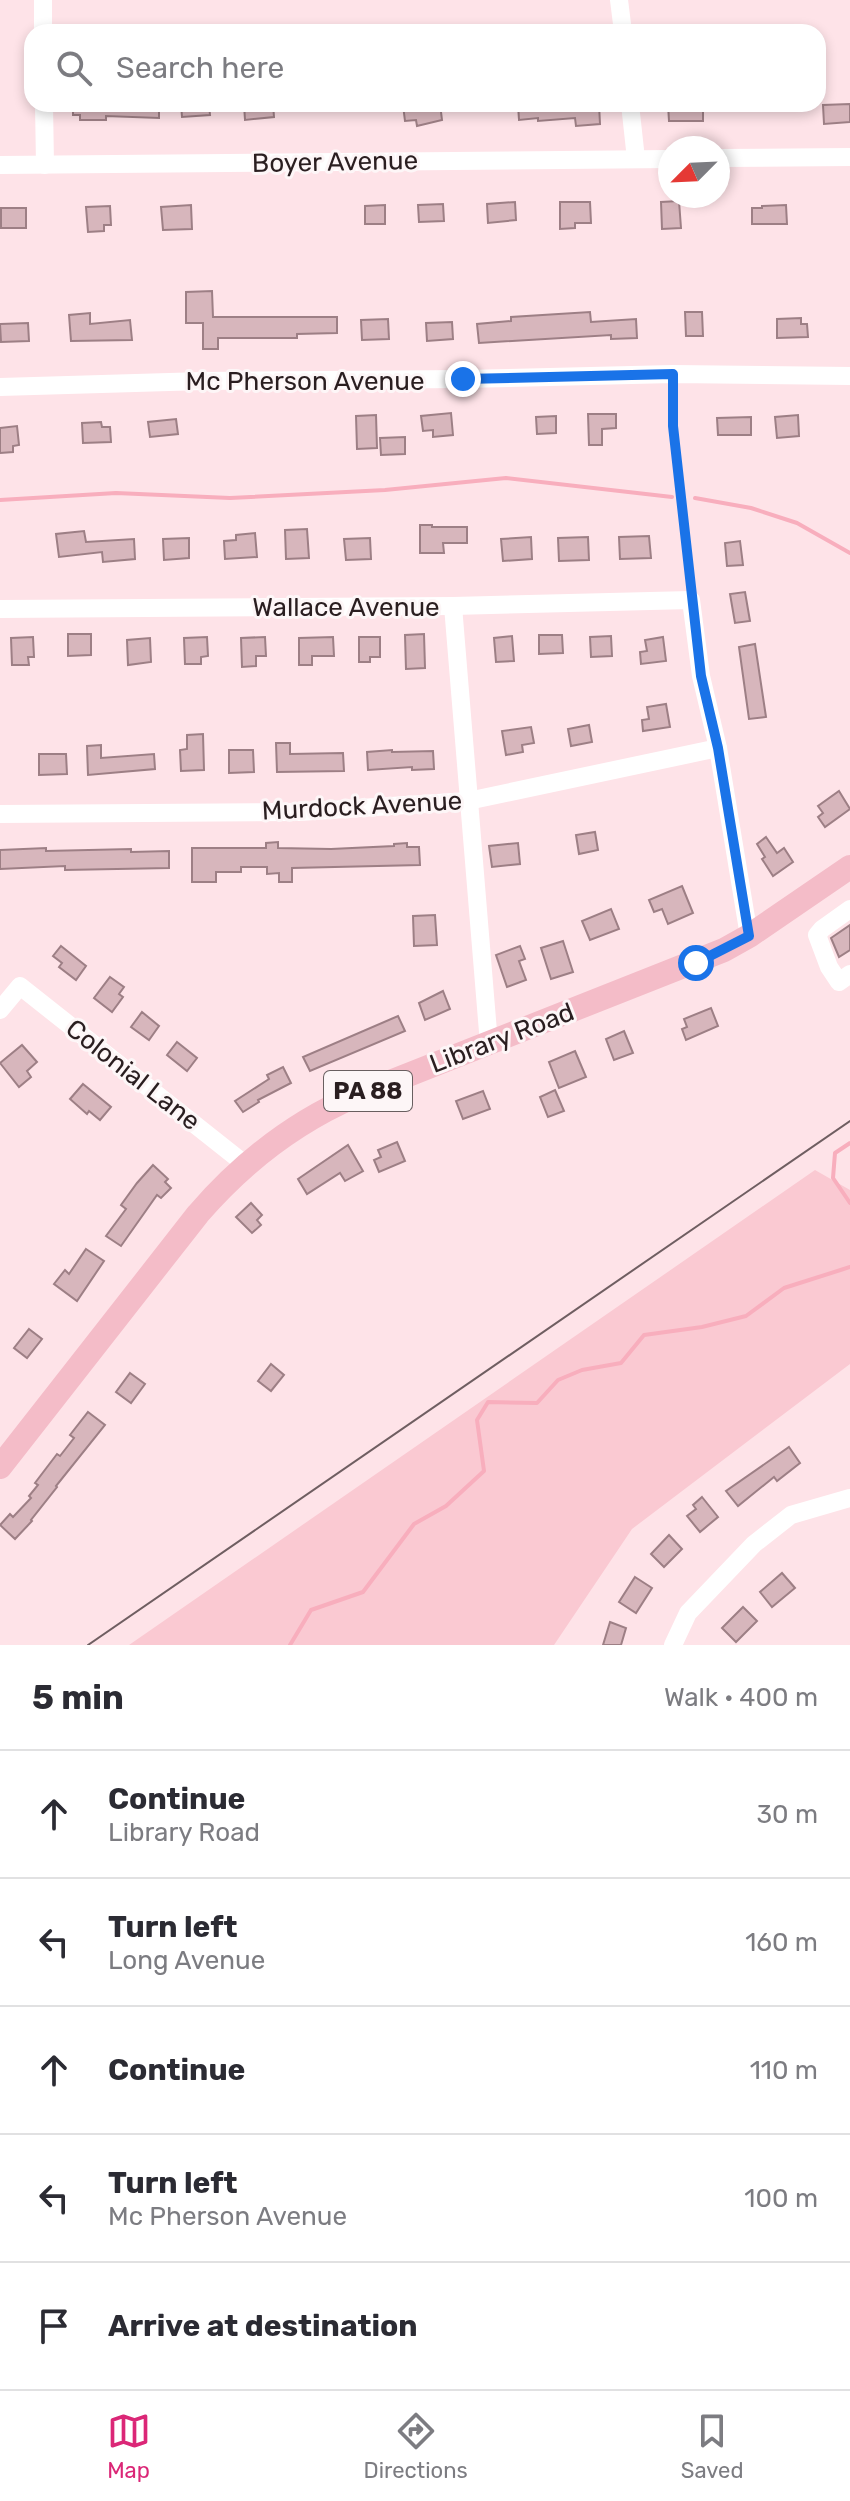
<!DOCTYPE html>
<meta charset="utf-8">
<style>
:root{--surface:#fff;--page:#f2f2f3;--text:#2b2b33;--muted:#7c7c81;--line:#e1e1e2;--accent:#db2777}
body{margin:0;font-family:Rubik,sans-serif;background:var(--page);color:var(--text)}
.compass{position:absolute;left:658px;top:136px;width:72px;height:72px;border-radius:50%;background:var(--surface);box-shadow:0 4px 12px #0003;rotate:246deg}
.stop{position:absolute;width:24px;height:24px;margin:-18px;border:6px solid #1a73e8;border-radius:50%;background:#fff}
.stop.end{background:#1a73e8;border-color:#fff;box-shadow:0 2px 8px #0008}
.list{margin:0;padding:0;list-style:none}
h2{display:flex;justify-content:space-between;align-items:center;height:104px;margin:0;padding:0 32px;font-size:34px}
h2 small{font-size:26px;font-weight:400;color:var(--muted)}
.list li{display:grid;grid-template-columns:52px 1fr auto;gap:24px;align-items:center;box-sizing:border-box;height:128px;padding:0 32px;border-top:2px solid var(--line)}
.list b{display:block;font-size:30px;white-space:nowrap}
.list p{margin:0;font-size:26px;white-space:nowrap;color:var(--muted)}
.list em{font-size:26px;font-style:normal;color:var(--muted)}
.icon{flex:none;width:44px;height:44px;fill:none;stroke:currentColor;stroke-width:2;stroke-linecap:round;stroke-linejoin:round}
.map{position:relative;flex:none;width:850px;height:1645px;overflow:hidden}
.search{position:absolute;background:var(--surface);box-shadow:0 4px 12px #0003;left:24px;right:24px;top:24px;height:88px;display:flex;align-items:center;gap:20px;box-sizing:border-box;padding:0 28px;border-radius:24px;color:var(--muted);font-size:30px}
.sheet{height:744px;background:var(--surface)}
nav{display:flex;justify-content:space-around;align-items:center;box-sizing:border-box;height:112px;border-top:2px solid var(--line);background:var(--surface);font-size:22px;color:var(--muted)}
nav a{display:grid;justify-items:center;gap:4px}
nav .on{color:var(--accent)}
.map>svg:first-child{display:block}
.green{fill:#fac9d2}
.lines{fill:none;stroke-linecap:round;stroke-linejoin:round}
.stream{stroke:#f8aebd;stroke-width:4}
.building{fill:#d7b6bc;stroke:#9d7f85;stroke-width:2}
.path{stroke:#a79396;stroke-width:3;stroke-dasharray:6 6;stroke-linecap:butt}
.minor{stroke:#fff;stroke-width:18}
.major{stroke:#f4bcc8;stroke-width:24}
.tram{stroke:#6f5e61;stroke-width:2}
.route{stroke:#1a73e8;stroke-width:10}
.labels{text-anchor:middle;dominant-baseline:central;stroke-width:6;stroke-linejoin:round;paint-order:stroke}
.shield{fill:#fdf6f7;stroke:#695f60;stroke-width:2}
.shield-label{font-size:24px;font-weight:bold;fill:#2a1e20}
.street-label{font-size:26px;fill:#2a1e20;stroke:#fdf6f7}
</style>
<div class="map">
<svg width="850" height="1645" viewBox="0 0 850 1645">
<rect width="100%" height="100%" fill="#fee3e8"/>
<path class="green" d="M815 1170 850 1190V1364L632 1529 554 1645H129Z"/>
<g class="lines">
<g class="stream">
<path d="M695 498 751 508 797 523 850 553"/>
<path d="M0 500 116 493 230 498 385 490 506 478 672 497"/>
<path d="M850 1143 835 1153 833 1178 850 1203"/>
<path d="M290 1645 311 1610 363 1592 414 1524 446 1506 484 1471 477 1420 488 1402 537 1403 558 1380 582 1370 621 1363 644 1335 702 1327 746 1316 784 1288 850 1267"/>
</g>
</g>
<g class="building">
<path d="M73 104H159V118L106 116V120H80V115H73Z"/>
<path d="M181 104H209L210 115 182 117Z"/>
<path d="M244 104H273L274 117 245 120Z"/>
<path d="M415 104H440L442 120 417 126 416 120 405 121 403 105Z"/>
<path d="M518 104H599L600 124 576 126 575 118 538 121V118L519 120Z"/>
<path d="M668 104H703V121H669Z"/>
<path d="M850 104V122L824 124 823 105Z"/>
<path d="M679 201 681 228 662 229 661 202Z"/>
<path d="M515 202 516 220 488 223 487 204Z"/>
<path d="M560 202H590L591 223H575V228L560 229Z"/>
<path d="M443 204 444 221 419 222 418 205Z"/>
<path d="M191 205 192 229 163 230 161 207Z"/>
<path d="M385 205V224H365V206Z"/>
<path d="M786 205 787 224H752V208H762V206Z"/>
<path d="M110 206 111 225H104V231L88 232 86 207Z"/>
<rect x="1" y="208" width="25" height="20"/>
<path d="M212 291 213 317H337V333L297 334V338H218V349H203V323H186V292Z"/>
<path d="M590 312 591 322 636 319 637 338 611 339V335L479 343 477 324 511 321V317Z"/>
<path d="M685 312H702L703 336H686Z"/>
<path d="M90 313V324L130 320 132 340 71 341 69 315Z"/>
<path d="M801 318V324H807L808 337 777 338V319Z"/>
<path d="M388 319 389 339 362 340 361 320Z"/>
<path d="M452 322 453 339 427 341 426 323Z"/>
<path d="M28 323 29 341 1 342 0 324Z"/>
<path d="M451 413 453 435 433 437V430L423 431 421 416Z"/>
<path d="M588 414H616V428L602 429V445H589Z"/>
<path d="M376 415 377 448 357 449 356 416Z"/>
<path d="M798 415 799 436 777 438 775 417Z"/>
<path d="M556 416V433L537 434 536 417Z"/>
<path d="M751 417V435H718L717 418Z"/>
<path d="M176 419 178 434 150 437 148 422Z"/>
<path d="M101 422 102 427H110L111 442 83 443 82 423Z"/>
<path d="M17 426 19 445 13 446V452L0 453V428Z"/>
<path d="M405 437V454L381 455 380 438Z"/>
<path d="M420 525H432V527H467V543H443L444 553H420Z"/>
<path d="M307 529 309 558 286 559 285 530Z"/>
<path d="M84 531 86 542 134 539 135 559 103 562 102 552 59 557 56 534Z"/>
<path d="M255 533 257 557 225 559 224 541 236 540V535Z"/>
<path d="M649 536 651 558 620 559 619 537Z"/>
<path d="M531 537 532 559 503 561 501 539Z"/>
<path d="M588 537 589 560 559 561 558 538Z"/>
<path d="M189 538V558L164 560 163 539Z"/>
<path d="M370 538 371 559 346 560 344 539Z"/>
<path d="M740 541 743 565 727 566 725 543Z"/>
<path d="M745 592 750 621 735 623 730 594Z"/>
<path d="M68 634H91V655L68 656Z"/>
<path d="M424 634 425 668 406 669 405 635Z"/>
<path d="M539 635H562L563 653 539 654Z"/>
<path d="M512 636 514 661 496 662 494 638Z"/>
<path d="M611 636 612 656 591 657 590 637Z"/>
<path d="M33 637 34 657H28L29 665H12L11 638Z"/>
<path d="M207 637 208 656 201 657V664H185L184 638Z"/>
<path d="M265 637 266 656H256V666L242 667 241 638Z"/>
<path d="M333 637 334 656H312V665H299V638Z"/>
<path d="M359 637H380V657H370V662H359Z"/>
<path d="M663 637 666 661 641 664 640 652 647 651 645 640Z"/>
<path d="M150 638 151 662 128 665 127 640Z"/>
<path d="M755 644 766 717 749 719 739 647Z"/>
<path d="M666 704 670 727 643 731 642 720 649 719 647 707Z"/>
<path d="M589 725 592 742 571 746 568 729Z"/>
<path d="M531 727 534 743 522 745 523 752 506 755 502 731Z"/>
<path d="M203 734 204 770 181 771 180 750 187 749V735Z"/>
<path d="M276 743H290V754L343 753 344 771 277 772Z"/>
<path d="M101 745V758L154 754 155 769 88 775 87 746Z"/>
<path d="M229 750H253L254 772 229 773Z"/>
<path d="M392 750V752L433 751 434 769 412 770V767L368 770 367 752Z"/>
<path d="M39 754H66L67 774 39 775Z"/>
<path d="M839 791 850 809 825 827 818 817 823 813 818 806Z"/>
<path d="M595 832 598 850 579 854 576 835Z"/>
<path d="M766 837 777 853 784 848 793 862 773 876 762 859 765 857 757 844Z"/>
<path d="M278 842V848L331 849 394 846V844L407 843V847H419L420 865 292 868V882H279V873L267 874V867H241V872H216V882H192V848H266V843Z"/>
<path d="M518 843 520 864 492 867 489 846Z"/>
<path d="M46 848V851L131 849V852L169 851V868L65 870V866L0 869V850Z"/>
<path d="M682 886 693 913 668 924 662 909 654 912 649 900Z"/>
<path d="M611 909 619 929 590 940 582 921Z"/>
<path d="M435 915 437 945 414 946 413 916Z"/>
<path d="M850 925V950L839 957 831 938Z"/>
<path d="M563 941 573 972 551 979 541 948Z"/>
<path d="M61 946 86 966 76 980 59 967 62 963 53 956Z"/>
<path d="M520 946 525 959 519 961 526 980 507 987 496 955Z"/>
<path d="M110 977 124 987 119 994 123 997 112 1012 94 998Z"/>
<path d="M443 991 450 1009 425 1020 419 1003Z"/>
<path d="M711 1008 718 1026 686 1040 682 1029 687 1027 684 1019Z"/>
<path d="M142 1012 159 1026 149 1040 131 1027Z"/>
<path d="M398 1016 405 1031 310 1071 303 1057Z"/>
<path d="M624 1031 633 1053 614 1060 606 1039Z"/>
<path d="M177 1042 197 1058 187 1071 167 1055Z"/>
<path d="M22 1045 37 1062 27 1071 31 1077 19 1087 0 1063Z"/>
<path d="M575 1051 586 1077 559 1088 549 1062Z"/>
<path d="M283 1067 291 1083 258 1100 259 1102 243 1112 235 1101 269 1079 267 1075Z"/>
<path d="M83 1084 111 1107 100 1120 89 1111 87 1114 70 1099Z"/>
<path d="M555 1090 564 1111 548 1117 540 1097Z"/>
<path d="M483 1091 490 1109 463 1119 456 1101Z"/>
<path d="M397 1142 405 1161 379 1172 374 1160 381 1157 378 1150Z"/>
<path d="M348 1145 363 1171 345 1181 340 1173 307 1194 298 1179Z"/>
<path d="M153 1165 168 1179 165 1182 171 1188 161 1198 157 1195 121 1246 106 1236 126 1209 121 1205 137 1183Z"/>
<path d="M251 1203 262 1215 257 1220 261 1225 252 1233 236 1217Z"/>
<path d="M86 1249 104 1261 77 1301 54 1284 65 1270 69 1274Z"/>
<path d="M29 1329 42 1339 27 1358 14 1348Z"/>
<path d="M271 1364 284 1375 271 1391 258 1381Z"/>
<path d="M130 1373 145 1384 131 1403 116 1392Z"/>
<path d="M88 1412 105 1425 56 1486 57 1487 31 1520 32 1521 15 1539 0 1525 10 1514 13 1517 31 1498 29 1496 38 1485 35 1483 57 1454 60 1456 74 1438 70 1435Z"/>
<path d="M789 1447 800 1463 777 1481 774 1477 738 1506 726 1491Z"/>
<path d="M702 1497 718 1517 700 1532 687 1516 696 1509 693 1505Z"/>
<path d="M669 1535 682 1549 664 1567 651 1554Z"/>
<path d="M782 1573 795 1588 772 1607 760 1592Z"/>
<path d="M635 1577 652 1588 636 1613 619 1602Z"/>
<path d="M743 1607 757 1621 736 1642 722 1628Z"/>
<path d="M610 1622 626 1628 621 1645H603Z"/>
</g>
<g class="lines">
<path class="path" d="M673 389V426L690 585"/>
<g class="minor">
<path d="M43 0V32"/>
<path d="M619 0 623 32"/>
<path d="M44 104 45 165"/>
<path d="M630 104 636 159"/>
<path d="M718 158 850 157"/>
<path d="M0 165 670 159"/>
<path d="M0 387 203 381 463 379 673 374 850 376"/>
<path d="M453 606 489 1044"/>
<path d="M0 609 453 606 691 600 701 676 718 748 749 936"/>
<path d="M0 814 299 812 468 801 718 748"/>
<path d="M850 909 822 929 817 935 829 967 839 982 850 974"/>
<path d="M0 1010 20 986 246 1165"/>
<path d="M673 1645 688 1613 754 1544 791 1515 850 1498"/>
</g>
<path class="major" d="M0 1467 198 1214C242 1163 293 1123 355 1096L724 950 749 936 850 867"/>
<path class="tram" d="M88 1645 850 1121"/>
</g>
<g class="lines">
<path class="route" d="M463 379 673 374V426L701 676 718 748 749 936 696 963"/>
</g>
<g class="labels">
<rect class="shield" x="324" y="1071" width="88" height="40" rx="6"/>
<g class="shield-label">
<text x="368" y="1091">PA 88</text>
</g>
<g class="street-label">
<text transform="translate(335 162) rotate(-1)">Boyer Avenue</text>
<text x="305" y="381">Mc Pherson Avenue</text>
<text x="346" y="607">Wallace Avenue</text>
<text transform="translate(362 806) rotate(-3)">Murdock Avenue</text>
<text transform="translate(502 1038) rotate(-21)">Library Road</text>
<text transform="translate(133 1075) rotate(38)">Colonial Lane</text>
</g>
</g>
</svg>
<svg class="compass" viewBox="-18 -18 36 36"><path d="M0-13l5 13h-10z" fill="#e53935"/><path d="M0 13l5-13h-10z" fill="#7c7c81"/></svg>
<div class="stop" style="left:696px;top:963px"></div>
<div class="stop end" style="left:463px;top:379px"></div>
<div class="search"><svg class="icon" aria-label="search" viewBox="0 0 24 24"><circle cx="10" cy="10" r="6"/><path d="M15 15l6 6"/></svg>Search here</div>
</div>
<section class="sheet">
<h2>5 min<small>Walk · 400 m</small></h2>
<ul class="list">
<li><svg class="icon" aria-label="ahead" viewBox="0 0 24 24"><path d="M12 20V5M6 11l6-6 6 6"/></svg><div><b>Continue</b><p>Library Road</p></div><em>30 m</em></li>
<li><svg class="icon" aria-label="left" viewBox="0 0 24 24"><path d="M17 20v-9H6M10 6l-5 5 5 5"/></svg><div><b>Turn left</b><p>Long Avenue</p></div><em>160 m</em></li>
<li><svg class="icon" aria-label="ahead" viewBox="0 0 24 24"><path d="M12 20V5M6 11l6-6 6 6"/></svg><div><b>Continue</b></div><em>110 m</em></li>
<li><svg class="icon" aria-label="left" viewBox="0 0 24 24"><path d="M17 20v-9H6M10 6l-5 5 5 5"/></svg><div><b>Turn left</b><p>Mc Pherson Avenue</p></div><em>100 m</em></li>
<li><svg class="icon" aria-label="arrive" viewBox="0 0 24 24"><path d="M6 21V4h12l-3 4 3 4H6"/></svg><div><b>Arrive at destination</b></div></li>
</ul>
</section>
<nav>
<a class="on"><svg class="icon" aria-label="map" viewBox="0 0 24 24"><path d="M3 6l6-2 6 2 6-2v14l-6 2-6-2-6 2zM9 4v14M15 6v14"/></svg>Map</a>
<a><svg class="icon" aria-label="directions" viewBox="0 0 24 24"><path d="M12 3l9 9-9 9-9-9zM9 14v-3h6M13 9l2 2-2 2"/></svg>Directions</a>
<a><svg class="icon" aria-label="saved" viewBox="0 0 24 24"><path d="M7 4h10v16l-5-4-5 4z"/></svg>Saved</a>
</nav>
